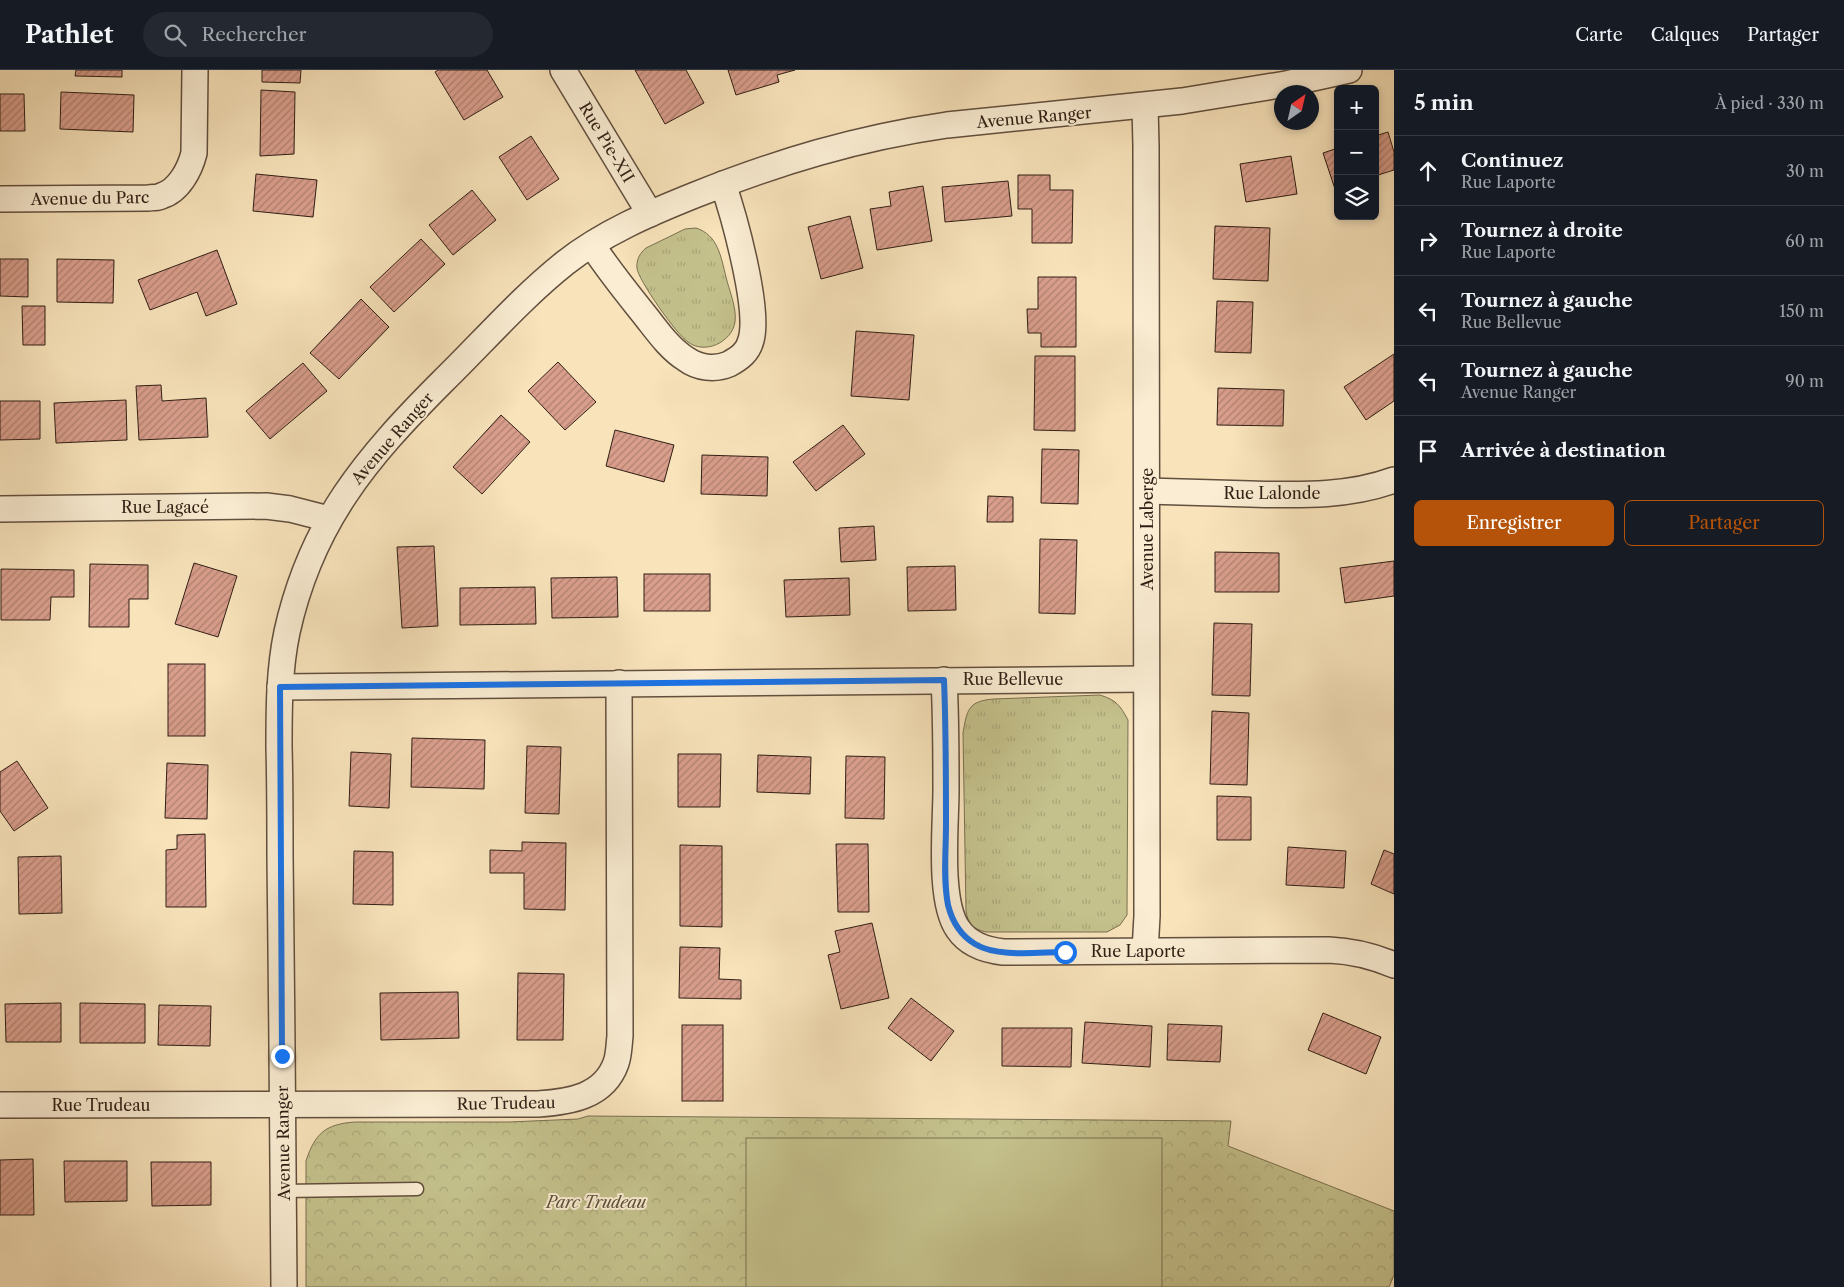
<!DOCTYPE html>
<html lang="fr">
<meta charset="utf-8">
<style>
:root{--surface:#171b24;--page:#242831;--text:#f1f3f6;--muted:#9ea1a6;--line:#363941;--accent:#b45309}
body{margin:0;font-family:"Libre Caslon Text",serif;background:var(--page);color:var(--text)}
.controls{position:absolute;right:15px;top:15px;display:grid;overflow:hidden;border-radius:8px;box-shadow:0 2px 8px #0003}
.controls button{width:45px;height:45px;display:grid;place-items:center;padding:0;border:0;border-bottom:1px solid var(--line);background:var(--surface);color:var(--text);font:25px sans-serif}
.compass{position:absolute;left:1274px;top:15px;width:45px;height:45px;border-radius:50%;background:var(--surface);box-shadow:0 2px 8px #0003;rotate:34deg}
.stop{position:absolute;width:15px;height:15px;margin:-11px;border:4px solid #1a73e8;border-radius:50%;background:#fff}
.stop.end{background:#1a73e8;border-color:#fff;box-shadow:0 1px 5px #0008}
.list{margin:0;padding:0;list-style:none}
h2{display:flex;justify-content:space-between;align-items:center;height:65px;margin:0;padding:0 20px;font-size:21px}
h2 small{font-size:16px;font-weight:400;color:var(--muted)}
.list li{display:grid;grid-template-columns:32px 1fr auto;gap:15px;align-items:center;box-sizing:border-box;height:70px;padding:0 20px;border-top:1px solid var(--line)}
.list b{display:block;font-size:19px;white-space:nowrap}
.list p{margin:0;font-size:16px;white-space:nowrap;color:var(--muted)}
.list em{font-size:16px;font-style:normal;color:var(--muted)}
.actions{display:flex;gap:10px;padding:15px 20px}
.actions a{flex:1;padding:11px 0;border:1px solid var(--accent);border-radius:8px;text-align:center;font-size:18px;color:var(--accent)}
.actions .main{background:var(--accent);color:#fff}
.icon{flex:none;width:28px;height:28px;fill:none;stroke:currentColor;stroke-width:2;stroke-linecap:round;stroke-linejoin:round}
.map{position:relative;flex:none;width:1394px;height:1217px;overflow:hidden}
header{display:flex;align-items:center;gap:30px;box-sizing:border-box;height:70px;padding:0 25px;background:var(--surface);border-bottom:1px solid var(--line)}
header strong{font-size:24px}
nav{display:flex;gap:28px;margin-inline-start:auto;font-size:18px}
.search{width:350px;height:45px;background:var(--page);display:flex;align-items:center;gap:12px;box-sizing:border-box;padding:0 18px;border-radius:28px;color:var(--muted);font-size:19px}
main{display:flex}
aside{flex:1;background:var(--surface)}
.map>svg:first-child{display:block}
.grass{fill:url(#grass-tufts);stroke:#7a7050}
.forest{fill:url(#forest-crowns);stroke:#7a7050}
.garden{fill:#c4c18c;stroke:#7a7050}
.building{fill:url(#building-hatch);stroke:#301e14}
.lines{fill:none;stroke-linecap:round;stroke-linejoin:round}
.service-casing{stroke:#624f3e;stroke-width:15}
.minor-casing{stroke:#624f3e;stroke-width:28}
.service{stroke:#faedd3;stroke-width:12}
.minor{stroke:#faedd3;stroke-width:25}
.route{stroke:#1a73e8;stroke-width:6}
.labels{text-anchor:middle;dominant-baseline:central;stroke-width:4;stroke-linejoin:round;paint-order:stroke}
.street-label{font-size:16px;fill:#301e14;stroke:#faedd3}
.park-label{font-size:16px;font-style:italic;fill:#5c4f38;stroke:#faedd3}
</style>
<header>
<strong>Pathlet</strong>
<div class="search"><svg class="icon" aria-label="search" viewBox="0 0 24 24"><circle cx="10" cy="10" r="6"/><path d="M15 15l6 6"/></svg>Rechercher</div>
<nav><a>Carte</a><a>Calques</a><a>Partager</a></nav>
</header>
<main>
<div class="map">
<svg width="1394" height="1217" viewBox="0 0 1394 1217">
<defs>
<pattern id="grass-tufts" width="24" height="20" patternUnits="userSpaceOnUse" patternTransform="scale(1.25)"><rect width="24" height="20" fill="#c4c18c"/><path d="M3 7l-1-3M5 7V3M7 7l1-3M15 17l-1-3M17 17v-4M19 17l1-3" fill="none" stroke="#a9a578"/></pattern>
<pattern id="forest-crowns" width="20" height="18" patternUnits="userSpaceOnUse" patternTransform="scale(1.25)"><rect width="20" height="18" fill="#c4c18c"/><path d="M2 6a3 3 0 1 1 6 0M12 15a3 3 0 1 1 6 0" fill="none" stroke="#a9a578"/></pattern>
<pattern id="building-hatch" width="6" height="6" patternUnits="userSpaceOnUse" patternTransform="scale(1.25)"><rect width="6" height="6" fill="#d99e8c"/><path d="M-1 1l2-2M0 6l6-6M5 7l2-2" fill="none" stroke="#b08071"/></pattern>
</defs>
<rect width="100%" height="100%" fill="#f8e3bb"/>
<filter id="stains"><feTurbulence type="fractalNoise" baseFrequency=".004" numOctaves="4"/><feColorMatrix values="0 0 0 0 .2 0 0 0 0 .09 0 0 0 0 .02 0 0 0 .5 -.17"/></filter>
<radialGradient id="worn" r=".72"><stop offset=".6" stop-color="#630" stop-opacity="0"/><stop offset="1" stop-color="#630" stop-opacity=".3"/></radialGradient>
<g class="grass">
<path d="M696 158C718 165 721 187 726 207 729 220 737 238 735 252 732 272 705 285 688 272 677 265 638 210 637 198 636 190 640 183 646 178L685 159Z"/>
<path d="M1100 625C1116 630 1120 635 1128 650L1127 845 1120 855 1107 862H986C973 859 968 854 966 841L963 663C967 640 968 631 994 629Z"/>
</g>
<path class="forest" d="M588 1046 1231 1051 1228 1076 1394 1141V1205L1389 1217H306V1091C315 1063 326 1054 355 1052H509L578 1049Z"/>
<rect class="garden" x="746" y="1068" width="416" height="149"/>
<g class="building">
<path d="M76 0H122V7L75 6Z"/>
<path d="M262 0H301L300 13 262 12Z"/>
<path d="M438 0H487L503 27 464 50 435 2Z"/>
<path d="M635 0H686L704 33 665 54Z"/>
<path d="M728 0H795L777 5 779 12 736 25Z"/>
<path d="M261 20 295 22 294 84 260 86Z"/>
<path d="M61 22 134 25 133 62 60 59Z"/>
<path d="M0 24H24L25 61H0Z"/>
<path d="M1388 62 1394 82V100L1375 106V66Z"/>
<path d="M531 66 559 109 527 130 499 87Z"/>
<path d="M1338 78V118L1335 119 1323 83Z"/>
<path d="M1291 86 1297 124 1246 132 1240 94Z"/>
<path d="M256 104 317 110 313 147 253 141Z"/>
<path d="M1018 105H1050V120H1073L1072 173H1032V139H1018Z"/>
<path d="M1008 111 1012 146 945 152 942 117Z"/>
<path d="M923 116 932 171 877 180 870 139 891 136 889 122Z"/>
<path d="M472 120 496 150 453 185 429 155Z"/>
<path d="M850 146 863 198 821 209 808 157Z"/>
<path d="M1215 156 1270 158 1268 211 1213 209Z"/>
<path d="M421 169 445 194 394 242 370 217Z"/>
<path d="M217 180 237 234 206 246 197 222 150 240 138 210Z"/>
<path d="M0 189H28V227L0 226Z"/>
<path d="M57 189 114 190 113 233 57 232Z"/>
<path d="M1038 207H1076V277H1041V263H1028L1027 239H1038Z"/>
<path d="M361 229 389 257 339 309 310 283Z"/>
<path d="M1217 231 1253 232 1251 283 1215 282Z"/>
<path d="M22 236H45V275H23Z"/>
<path d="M856 261 914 265 909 330 851 326Z"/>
<path d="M1394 284V331L1366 350 1344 317Z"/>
<path d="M1035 286H1075V361L1034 360Z"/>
<path d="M558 292 596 332 565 360 528 321Z"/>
<path d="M303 293 327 321 270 369 246 341Z"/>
<path d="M161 315 162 331 206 328 208 367 139 370 136 316Z"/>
<path d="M1218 318 1284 320 1283 356 1217 355Z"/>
<path d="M126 330 127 370 56 373 54 333Z"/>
<path d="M0 331H40V369L0 370Z"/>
<path d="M501 345 530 372 482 424 453 397Z"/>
<path d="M843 355 865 384 816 421 793 392Z"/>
<path d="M615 360 674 375 664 412 606 396Z"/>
<path d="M1042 379 1079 380 1078 434 1041 433Z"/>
<path d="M702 385 768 387 767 426 701 424Z"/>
<path d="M988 426 1013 427V452H987Z"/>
<path d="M874 456 876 490 841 492 839 458Z"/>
<path d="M1040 469 1077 470 1075 544 1039 543Z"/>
<path d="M434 476 438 556 402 558 397 477Z"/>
<path d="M1215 482 1279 483V522H1215Z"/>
<path d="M1394 491V526L1345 533 1340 498Z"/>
<path d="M194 493 237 506 218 567 175 554Z"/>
<path d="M90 494 148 495V529H129V557H89Z"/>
<path d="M955 496 956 540 908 541 907 497Z"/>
<path d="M1 499 74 500V527H51L50 550H1Z"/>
<rect x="644" y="504" width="66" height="37"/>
<path d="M617 507 618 547 552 548 551 508Z"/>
<path d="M849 508 850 545 786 547 784 510Z"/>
<path d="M535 517 536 554 460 555V518Z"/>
<path d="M1214 553 1252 554 1250 626 1212 625Z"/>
<rect x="168" y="594" width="37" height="72"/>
<path d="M1212 641 1249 643 1247 715 1210 714Z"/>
<path d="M412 668 485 670 484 719 411 717Z"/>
<path d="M527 676 561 677 559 744 525 743Z"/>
<path d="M351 682 391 684 389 738 349 736Z"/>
<path d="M678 684H721L720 737H678Z"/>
<path d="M758 685 811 687 810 724 757 722Z"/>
<path d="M846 686 885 687 884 749 845 748Z"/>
<path d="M17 691 48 738 14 761 0 741V702Z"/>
<path d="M167 693 208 695 207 749 165 748Z"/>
<path d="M1217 726 1251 727V770H1217Z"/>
<path d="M205 764 206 837H166V780L177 779V765Z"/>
<path d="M522 772 566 773 565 840 524 839V803H490V780L522 781Z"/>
<path d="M836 774H868L869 842H838Z"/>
<path d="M680 775 722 776V857L680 856Z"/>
<path d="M1288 777 1346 781 1344 818 1286 815Z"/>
<path d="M1384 780 1394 784V824L1371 814Z"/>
<path d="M354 781 393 782V835L353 834Z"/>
<path d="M61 786 62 843 19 844 18 787Z"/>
<path d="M872 853 889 928 841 939 828 885 840 882 835 861Z"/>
<path d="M680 877 720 878 719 909 741 910V929L679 928Z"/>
<path d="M518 903 564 904 563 970H517Z"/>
<path d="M458 922 459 968 381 970 380 923Z"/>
<path d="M911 928 954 961 931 991 888 958Z"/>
<path d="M61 933V972H6L5 934Z"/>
<path d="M80 933 145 934V973H80Z"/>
<path d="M159 935 211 936 210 976 158 975Z"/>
<path d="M1323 943 1381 967 1366 1004 1308 980Z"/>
<path d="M1085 952 1152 956 1150 997 1082 993Z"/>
<path d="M1168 954 1222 956 1220 992 1167 990Z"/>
<rect x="682" y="955" width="41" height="76"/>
<path d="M1002 958H1072L1071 997 1002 996Z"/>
<path d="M33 1089 34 1145H0V1090Z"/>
<path d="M64 1091H127V1131L65 1132Z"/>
<path d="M151 1092H211V1135L152 1136Z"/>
</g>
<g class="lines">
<g class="service-casing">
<path id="service" d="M284 1121 417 1119"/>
</g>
<g class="minor-casing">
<g id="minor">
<path d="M563 0 650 144"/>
<path d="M0 129 149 128C153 127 158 128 161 126 179 121 190 99 194 83L195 0"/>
<path d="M592 175C609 201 628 224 647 248 658 262 670 279 686 289 698 298 715 300 729 294 740 288 748 282 751 270 760 239 734 146 723 114"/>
<path d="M1147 421C1182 422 1216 423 1250 424 1299 425 1348 427 1394 410"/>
<path d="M0 439 266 436 290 439 329 449"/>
<path d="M944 610C946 646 946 683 946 720 946 755 938 831 958 859 968 874 985 880 1003 882L1329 880C1352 881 1373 886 1394 895"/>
<path d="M280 617 1146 609"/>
<path d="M1145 881 1147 846 1146 76 1145 36"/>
<path d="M0 1035 538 1034C569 1032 604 1027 616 993 619 985 619 974 620 966L619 613"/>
<path d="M284 1217C284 1073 281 929 280 785 280 749 280 713 279 677 279 639 279 600 287 562 311 453 366 388 443 311 483 272 521 228 565 193 603 163 650 143 695 125 778 92 857 68 947 55L1182 31 1286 14 1349 0"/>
</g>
</g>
<use href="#service" class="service"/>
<use href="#minor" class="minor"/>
</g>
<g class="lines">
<path class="route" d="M282 986 280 617 944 610C946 658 946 706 946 755 946 781 943 809 948 835 952 851 960 865 975 874 998 888 1039 882 1065 882"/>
</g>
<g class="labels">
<g class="street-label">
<text transform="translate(1034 47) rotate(-5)">Avenue Ranger</text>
<text transform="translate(607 72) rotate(59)">Rue Pie-XII</text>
<text transform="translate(90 128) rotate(-1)">Avenue du Parc</text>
<text transform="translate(392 368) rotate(-49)">Avenue Ranger</text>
<text x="1272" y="423">Rue Lalonde</text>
<text x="165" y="437">Rue Lagacé</text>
<text transform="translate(1147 459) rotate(-90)">Avenue Laberge</text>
<text x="1013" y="609">Rue Bellevue</text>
<text x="1138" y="881">Rue Laporte</text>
<text transform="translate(506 1033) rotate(-1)">Rue Trudeau</text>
<text x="101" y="1035">Rue Trudeau</text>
<text transform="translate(283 1073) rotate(-91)">Avenue Ranger</text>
</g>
<g class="park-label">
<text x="596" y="1132">Parc Trudeau</text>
</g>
</g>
<rect width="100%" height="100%" filter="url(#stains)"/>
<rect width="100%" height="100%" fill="url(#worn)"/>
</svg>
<div class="controls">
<button>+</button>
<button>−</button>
<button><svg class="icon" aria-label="layers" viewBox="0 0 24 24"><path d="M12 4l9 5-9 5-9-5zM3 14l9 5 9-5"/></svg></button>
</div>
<svg class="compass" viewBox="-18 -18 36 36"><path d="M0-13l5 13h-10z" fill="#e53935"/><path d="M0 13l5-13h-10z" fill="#9ea1a6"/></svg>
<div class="stop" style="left:1065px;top:882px"></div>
<div class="stop end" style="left:282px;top:986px"></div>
</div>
<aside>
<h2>5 min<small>À pied · 330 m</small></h2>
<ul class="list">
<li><svg class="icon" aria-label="ahead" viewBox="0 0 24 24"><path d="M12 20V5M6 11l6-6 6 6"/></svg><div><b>Continuez</b><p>Rue Laporte</p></div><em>30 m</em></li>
<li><svg class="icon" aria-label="right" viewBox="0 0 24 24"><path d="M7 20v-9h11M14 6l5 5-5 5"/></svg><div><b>Tournez à droite</b><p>Rue Laporte</p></div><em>60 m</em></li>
<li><svg class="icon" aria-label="left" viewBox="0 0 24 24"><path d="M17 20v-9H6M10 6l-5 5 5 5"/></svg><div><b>Tournez à gauche</b><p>Rue Bellevue</p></div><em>150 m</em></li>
<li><svg class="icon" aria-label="left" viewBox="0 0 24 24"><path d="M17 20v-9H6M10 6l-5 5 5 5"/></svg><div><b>Tournez à gauche</b><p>Avenue Ranger</p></div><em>90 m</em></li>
<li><svg class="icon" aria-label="arrive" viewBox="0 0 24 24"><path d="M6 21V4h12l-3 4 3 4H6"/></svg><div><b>Arrivée à destination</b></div></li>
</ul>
<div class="actions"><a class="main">Enregistrer</a><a>Partager</a></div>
</aside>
</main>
